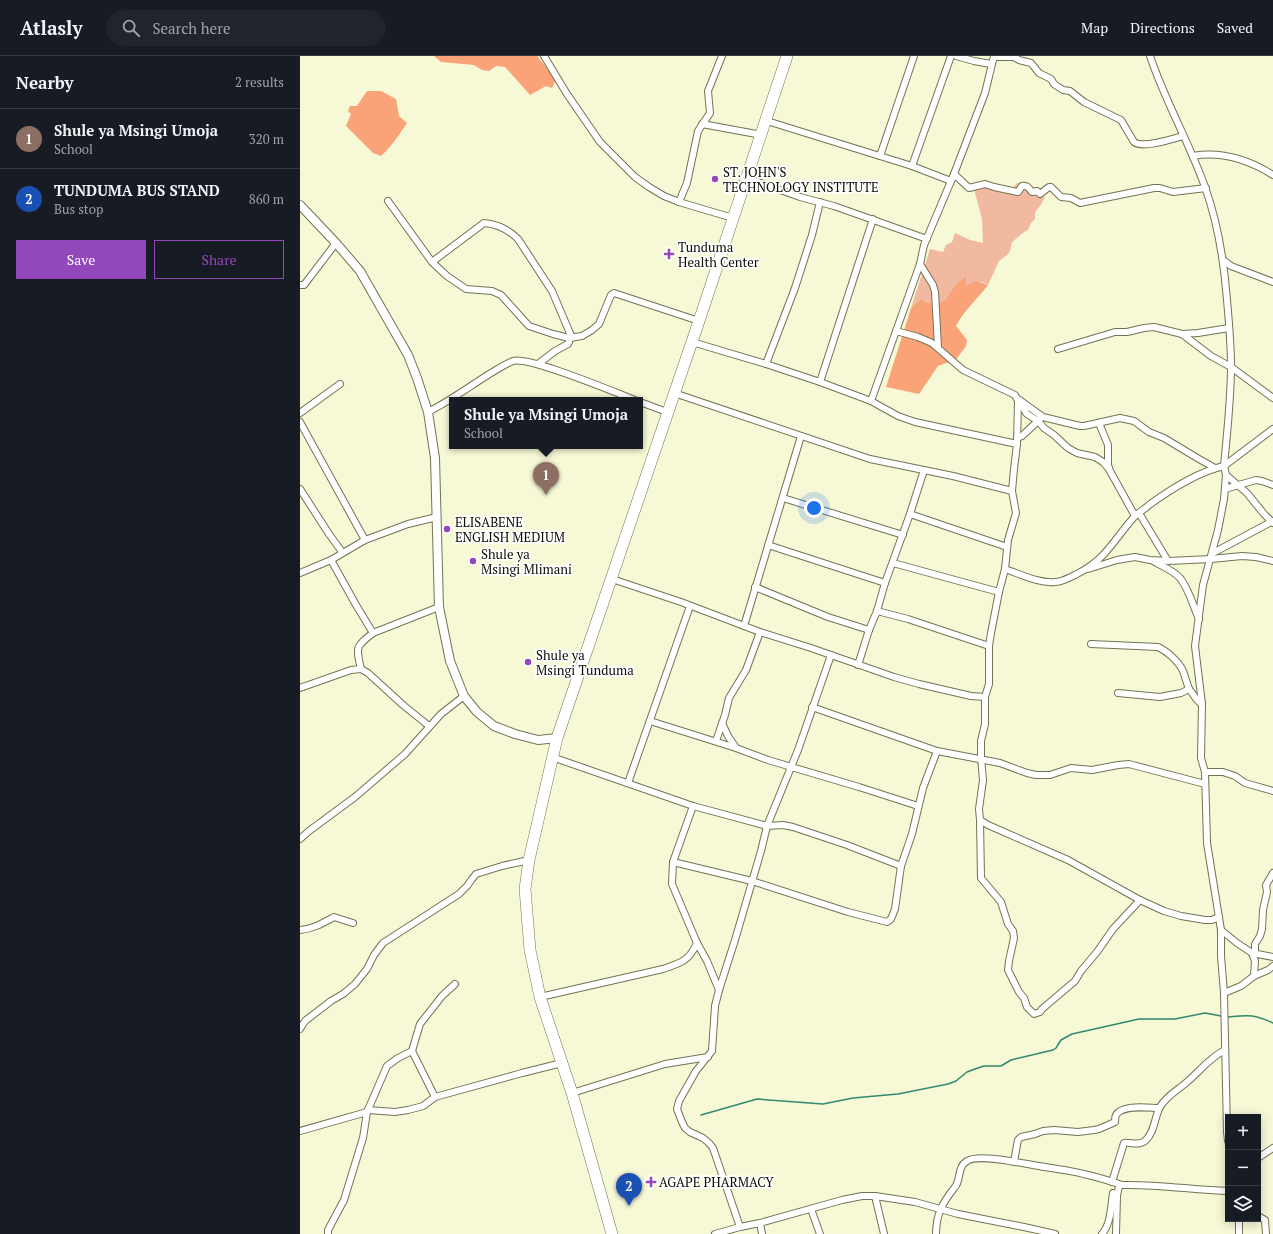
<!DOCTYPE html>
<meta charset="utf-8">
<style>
:root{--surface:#171b24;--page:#20242c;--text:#f1f3f6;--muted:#9ea1a6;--line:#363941;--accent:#9248bb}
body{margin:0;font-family:"PT Serif",serif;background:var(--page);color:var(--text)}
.controls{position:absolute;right:12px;bottom:12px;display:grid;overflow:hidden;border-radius:0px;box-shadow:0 2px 10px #0003}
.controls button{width:36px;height:36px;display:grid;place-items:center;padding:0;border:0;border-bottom:1px solid var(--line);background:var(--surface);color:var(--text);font:20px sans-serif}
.you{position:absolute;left:514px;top:452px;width:14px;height:14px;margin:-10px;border:3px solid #fff;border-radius:50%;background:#1a73e8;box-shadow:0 0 0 6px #1a73e833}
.badge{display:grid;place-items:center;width:26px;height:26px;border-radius:50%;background:var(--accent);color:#fff;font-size:13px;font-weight:700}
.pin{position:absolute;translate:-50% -33px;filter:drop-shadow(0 1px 2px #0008)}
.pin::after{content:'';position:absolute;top:21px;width:14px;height:12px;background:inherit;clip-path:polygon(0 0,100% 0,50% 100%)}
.popup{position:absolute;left:149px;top:341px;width:194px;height:52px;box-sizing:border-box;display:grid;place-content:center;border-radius:0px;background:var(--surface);filter:drop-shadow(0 1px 3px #0005);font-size:13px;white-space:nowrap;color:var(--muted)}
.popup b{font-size:15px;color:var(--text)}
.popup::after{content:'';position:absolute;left:50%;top:100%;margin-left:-8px;border:8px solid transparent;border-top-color:var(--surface)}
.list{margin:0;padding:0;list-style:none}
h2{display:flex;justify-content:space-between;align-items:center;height:52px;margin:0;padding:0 16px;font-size:17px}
h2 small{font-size:13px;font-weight:400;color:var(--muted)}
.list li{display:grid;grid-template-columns:26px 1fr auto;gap:12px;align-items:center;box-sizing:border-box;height:60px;padding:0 16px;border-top:1px solid var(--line)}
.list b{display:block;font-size:15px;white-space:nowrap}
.list p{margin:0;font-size:13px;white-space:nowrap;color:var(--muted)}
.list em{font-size:13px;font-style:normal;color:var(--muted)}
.actions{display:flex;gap:8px;padding:12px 16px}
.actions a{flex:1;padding:9px 0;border:1px solid var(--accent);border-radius:0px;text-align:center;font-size:14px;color:var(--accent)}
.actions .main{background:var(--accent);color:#fff}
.icon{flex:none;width:22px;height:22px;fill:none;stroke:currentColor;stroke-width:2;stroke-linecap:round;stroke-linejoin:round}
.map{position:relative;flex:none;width:973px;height:1178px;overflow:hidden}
header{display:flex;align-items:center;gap:24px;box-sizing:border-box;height:56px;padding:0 20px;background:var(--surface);border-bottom:1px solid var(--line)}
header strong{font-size:19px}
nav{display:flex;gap:22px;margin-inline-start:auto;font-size:14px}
.search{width:280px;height:36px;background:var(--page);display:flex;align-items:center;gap:10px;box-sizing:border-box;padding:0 14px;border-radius:22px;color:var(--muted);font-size:15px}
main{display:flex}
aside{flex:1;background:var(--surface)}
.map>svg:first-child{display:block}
.green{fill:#f1baa0}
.forest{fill:#faa379}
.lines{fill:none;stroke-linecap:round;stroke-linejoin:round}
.stream{stroke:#318970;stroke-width:1.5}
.minor-casing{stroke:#727355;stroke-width:8}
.tertiary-casing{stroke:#727355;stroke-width:10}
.trunk-casing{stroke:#727355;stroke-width:12}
.minor{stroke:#fff;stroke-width:6}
.tertiary{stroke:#fff;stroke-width:8}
.trunk{stroke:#fff;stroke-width:11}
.poi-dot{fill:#9248bb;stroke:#fff;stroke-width:1.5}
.labels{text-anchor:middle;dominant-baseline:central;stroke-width:3.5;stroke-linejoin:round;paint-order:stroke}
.poi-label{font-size:13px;fill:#0c0d03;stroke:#fff;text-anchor:start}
</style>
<header>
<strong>Atlasly</strong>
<div class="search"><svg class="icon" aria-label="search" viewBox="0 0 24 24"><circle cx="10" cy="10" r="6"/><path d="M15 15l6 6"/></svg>Search here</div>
<nav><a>Map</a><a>Directions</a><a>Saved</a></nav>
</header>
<main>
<aside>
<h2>Nearby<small>2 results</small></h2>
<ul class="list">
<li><span class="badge" style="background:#8d6e63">1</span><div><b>Shule ya Msingi Umoja</b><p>School</p></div><em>320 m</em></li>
<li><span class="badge" style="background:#1a4fb4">2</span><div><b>TUNDUMA BUS STAND</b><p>Bus stop</p></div><em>860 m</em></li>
</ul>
<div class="actions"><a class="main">Save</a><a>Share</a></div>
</aside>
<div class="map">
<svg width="973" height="1178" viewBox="0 0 973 1178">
<rect width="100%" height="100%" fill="#f7f8d6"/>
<path class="green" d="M727 126 738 141H745L740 150 735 156V163L731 167 728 174C721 177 718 182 712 186L710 195 707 199 699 205 688 229 682 226 666 229V221L653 232 644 245 627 247 621 243 611 252 630 193 643 196 646 189 652 186 655 177 670 184 683 187 682 163 674 133C687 133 699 125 712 133L717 127Z"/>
<g class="forest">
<path d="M134 0H237L256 23 252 32 246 30 230 39 205 11 196 10 189 15 182 14 174 9 141 6Z"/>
<path d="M67 35H81L96 43 99 60 107 67C99 79 92 90 81 100L73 97 46 70 51 58 48 55 50 50H57Z"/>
<path d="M666 220V229L676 225 688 229C678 242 663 256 656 270L667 284 666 290 655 305 646 307 638 310 619 338 586 331 611 252 621 243 627 247 644 245 653 232Z"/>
</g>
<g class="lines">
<g class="stream">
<path d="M928 961C949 959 954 958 973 967"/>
<path d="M401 1059 457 1043 523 1048 553 1042 598 1038 648 1028 656 1025 667 1016 675 1013 684 1010H701L711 1004 753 994 756 992 761 984 772 978 839 963H875L905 957 921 960"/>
</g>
<g class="minor-casing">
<g id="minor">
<path d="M244 0 267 38 300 86 335 121 349 131 364 140 379 146 433 162"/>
<path d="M656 0 674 5 691 8"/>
<path d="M850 0C865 45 889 86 905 131 918 167 924 205 927 244 929 266 931 288 931 310 931 344 927 377 924 410L926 419 924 443 918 474 903 529 895 590 902 648 901 702 905 716 907 787 921 874V900L924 937 927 1076 928 1085"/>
<path d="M694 1H714L719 4 731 7 739 17 751 23 754 28 763 34 770 35 784 46 821 64 834 86C843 93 871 83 883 80"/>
<path d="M467 65 612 110 651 125"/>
<path d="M402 68 462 79"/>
<path d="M580 100 614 0"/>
<path d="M893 100C922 95 949 104 973 119"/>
<path d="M612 110 651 0"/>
<path d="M654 118 669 132 685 128 694 131 718 136 722 130C727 129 729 132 732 136L737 135 740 138 749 131H751L761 141 771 142 780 147 854 132H860L873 136 906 132"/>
<path d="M447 122 500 141 534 150 627 183"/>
<path d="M88 145 132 206 147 220 166 233 192 235 201 239 229 270 253 278 269 282 282 280 292 274 299 268 311 239 314 237 399 265"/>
<path d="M379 146 387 127 398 75 410 57 408 35 422 0"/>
<path d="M923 204 931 210 973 226"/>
<path d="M132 206 184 167C197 168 209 174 218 183L252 235 272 282"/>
<path d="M620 208 633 229 635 236 638 291"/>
<path d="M0 229H4L36 187"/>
<path d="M596 275 618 281 632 287 663 314 715 339 718 345 717 388 714 413 712 435 716 457 708 484 705 513 699 536 691 577 689 590V628L685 641V668L681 685V702L683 724 679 753 680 764 688 769 768 804 840 844 864 855 881 860 905 864H912L919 861"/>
<path d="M882 278 898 277 929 272"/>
<path d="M392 286 466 308 520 326 571 345 598 360 615 366 717 388"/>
<path d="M758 293 815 276H827L844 272 854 271 882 278 911 300 931 311 973 342"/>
<path d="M238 308 255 295 268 288 269 286V282"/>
<path d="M466 308 495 232 512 179 520 146"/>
<path d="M520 326 573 163"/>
<path d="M374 337 570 403 653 420 712 435"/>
<path d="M718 343 743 361 780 370H784L820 362 834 365 849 376 864 382 899 403 915 412"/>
<path d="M571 345 620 208 624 189 654 118 685 37 694 0"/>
<path d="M340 346 367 356"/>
<path d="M719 346 727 358 738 365 744 372 754 379 768 392 777 397 795 401 803 406 809 413"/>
<path d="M128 356C150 345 170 330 191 317 198 313 205 308 213 305 229 300 314 336 335 344"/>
<path d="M0 357 40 328"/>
<path d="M0 366 65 484"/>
<path d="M799 367 808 389V409L810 415 835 460"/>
<path d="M717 382 722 380 740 363"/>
<path d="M926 419 947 437 964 458 973 467"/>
<path d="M0 433 29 478 42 496"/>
<path d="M925 433 956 424 962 425 973 429"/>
<path d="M483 442 603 479"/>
<path d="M839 457 868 505"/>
<path d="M610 458 707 491"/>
<path d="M468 489 585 527"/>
<path d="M913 497 973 465"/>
<path d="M31 504 56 549 73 577"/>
<path d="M853 505C862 510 874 515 880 522 889 533 893 550 899 563"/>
<path d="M593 507 699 536"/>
<path d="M705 513C720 518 740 528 755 526 762 526 768 522 775 519 785 514 796 507 804 498 815 486 824 472 835 460 839 456 845 453 849 449 871 433 897 416 924 410L973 373"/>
<path d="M788 513 817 504 835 501 850 504 868 505 911 503 942 500 956 501 973 505"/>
<path d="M0 517 31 504 65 484 108 468 137 461"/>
<path d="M312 523 381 546 460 576 511 592 594 621 619 628 671 640 685 641"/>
<path d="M455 531 528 561 569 574"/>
<path d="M577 555 608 563 689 590"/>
<path d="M444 570 501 380"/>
<path d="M791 588 858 591C867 595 879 606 883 615 885 621 887 627 889 633"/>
<path d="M558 609 569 574 577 555 585 527 610 458 624 414"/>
<path d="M61 613C56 591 55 591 73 577L139 551"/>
<path d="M0 632 51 614 61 613 68 617 103 649 129 670"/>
<path d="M818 637 860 641 881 637 889 633C894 638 895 644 902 648"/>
<path d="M512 651 637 695 700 707 727 717 736 719H750L771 712 792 714 818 709 829 708 905 728"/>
<path d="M350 665 436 692 468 704 559 731 618 750"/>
<path d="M422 667 428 680 436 692"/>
<path d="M416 685 425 659 429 642 446 614 460 576"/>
<path d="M252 701 393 750 373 806 372 828 397 887 407 905 419 934"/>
<path d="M905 716H923L935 720 945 727 973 735"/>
<path d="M328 727 390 550"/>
<path d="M393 750 467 770 483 769 493 771 547 789 601 810"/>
<path d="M680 764 681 822 701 846 708 868 713 875 714 882 709 905 708 914 719 936 724 942 727 951 734 958 740 956 742 953 775 925 781 915 797 896 813 873 840 844"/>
<path d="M0 783 9 775 55 741 105 698 141 658 164 640"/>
<path d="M373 806 452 825 548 856 587 866 591 863 595 853 601 810 612 778 623 732 637 695"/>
<path d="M0 874C13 873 23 867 34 861L53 867"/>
<path d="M921 874 937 887 952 897 955 905 954 920"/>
<path d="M952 897 973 901"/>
<path d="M955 898V888L960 880 962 873 963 854 967 836 966 829 973 817"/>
<path d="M924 937 941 930 954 920 968 914 973 910"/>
<path d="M240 941 363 913C381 907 389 905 397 887"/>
<path d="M0 973 5 965 31 945 43 938 55 928 67 913 74 899 83 887 159 838 167 830 172 823 176 818 202 810 229 804"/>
<path d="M112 995 135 1041"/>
<path d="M272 1037 365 1008 408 1001"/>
<path d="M68 1054 95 1056 108 1054 123 1050 135 1041 222 1017 262 1007"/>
<path d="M0 1075 67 1056"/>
<path d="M958 1102 973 1092"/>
<path d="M714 1106 717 1089 718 1084 721 1081 735 1078 743 1075 754 1074 778 1076 794 1074 799 1073 815 1066C815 1064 815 1061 816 1059 822 1048 849 1052 859 1052"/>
<path d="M812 1126 824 1087C831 1086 839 1090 845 1085 855 1076 854 1062 860 1051 866 1040 878 1034 887 1026 900 1015 909 1002 925 994"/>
<path d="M575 1140 584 1178"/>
<path d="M511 1153 520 1178"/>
<path d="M958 1160 965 1164 966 1178"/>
<path d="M939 1163V1178"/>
<path d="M460 1167 462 1178"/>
<path d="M440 1171 413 1092 409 1087 403 1082 390 1076 385 1072 382 1066 377 1053 379 1045 396 1015 412 995 415 950 419 934 435 884 461 795 467 770 498 694 531 599"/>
<path d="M28 1178V1174L44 1144 63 1082 67 1056 87 1010 98 1002 112 995 120 968 142 940 155 928"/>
<path d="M415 1178 440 1171 460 1167 542 1144 562 1140H575L615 1146 658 1158 724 1171 755 1178"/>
<path d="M636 1178C636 1158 643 1146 655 1131 661 1124 657 1111 667 1105 679 1097 724 1108 739 1110 754 1113 770 1114 784 1118 797 1121 810 1125 822 1129"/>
<path d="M802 1178C811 1168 811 1150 813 1137"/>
<path d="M816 1178 817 1140 819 1130 822 1129C858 1128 893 1134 928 1135"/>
</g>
</g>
<g class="tertiary-casing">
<path id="tertiary" d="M0 149 36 187 60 215 108 299 117 322 128 356 135 402 139 551 150 605 164 640 177 656 194 670 215 678 238 684 257 682"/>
</g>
<g class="trunk-casing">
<path id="trunk" d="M312 1178 272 1037 240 941 230 894 225 833 229 804 257 682 399 265 487 0"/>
</g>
<use href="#minor" class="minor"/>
<use href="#tertiary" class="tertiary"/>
<use href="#trunk" class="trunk"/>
</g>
<g class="poi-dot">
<circle cx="415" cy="123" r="4"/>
<path d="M367 192h4v4h4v4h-4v4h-4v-4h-4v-4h4z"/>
<circle cx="147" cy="473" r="4"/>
<circle cx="173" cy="505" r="4"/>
<circle cx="228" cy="606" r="4"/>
<path d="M349 1120h4v4h4v4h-4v4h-4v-4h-4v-4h4z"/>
</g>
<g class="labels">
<g class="poi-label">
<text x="423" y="116">ST. JOHN'S<tspan x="423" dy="15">TECHNOLOGY INSTITUTE</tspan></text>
<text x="378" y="191">Tunduma<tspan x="378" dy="15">Health Center</tspan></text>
<text x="155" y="466">ELISABENE<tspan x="155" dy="15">ENGLISH MEDIUM</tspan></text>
<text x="181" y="498">Shule ya<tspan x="181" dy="15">Msingi Mlimani</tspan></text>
<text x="236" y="599">Shule ya<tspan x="236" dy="15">Msingi Tunduma</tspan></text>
<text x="359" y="1126">AGAPE PHARMACY</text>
</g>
</g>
</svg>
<div class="controls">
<button>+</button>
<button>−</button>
<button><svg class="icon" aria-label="layers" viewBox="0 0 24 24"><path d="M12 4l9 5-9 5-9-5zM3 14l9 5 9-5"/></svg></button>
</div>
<div class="you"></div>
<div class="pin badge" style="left:246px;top:439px;background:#8d6e63">1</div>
<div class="popup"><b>Shule ya Msingi Umoja</b>School</div>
<div class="pin badge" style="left:329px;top:1150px;background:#1a4fb4">2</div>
</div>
</main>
